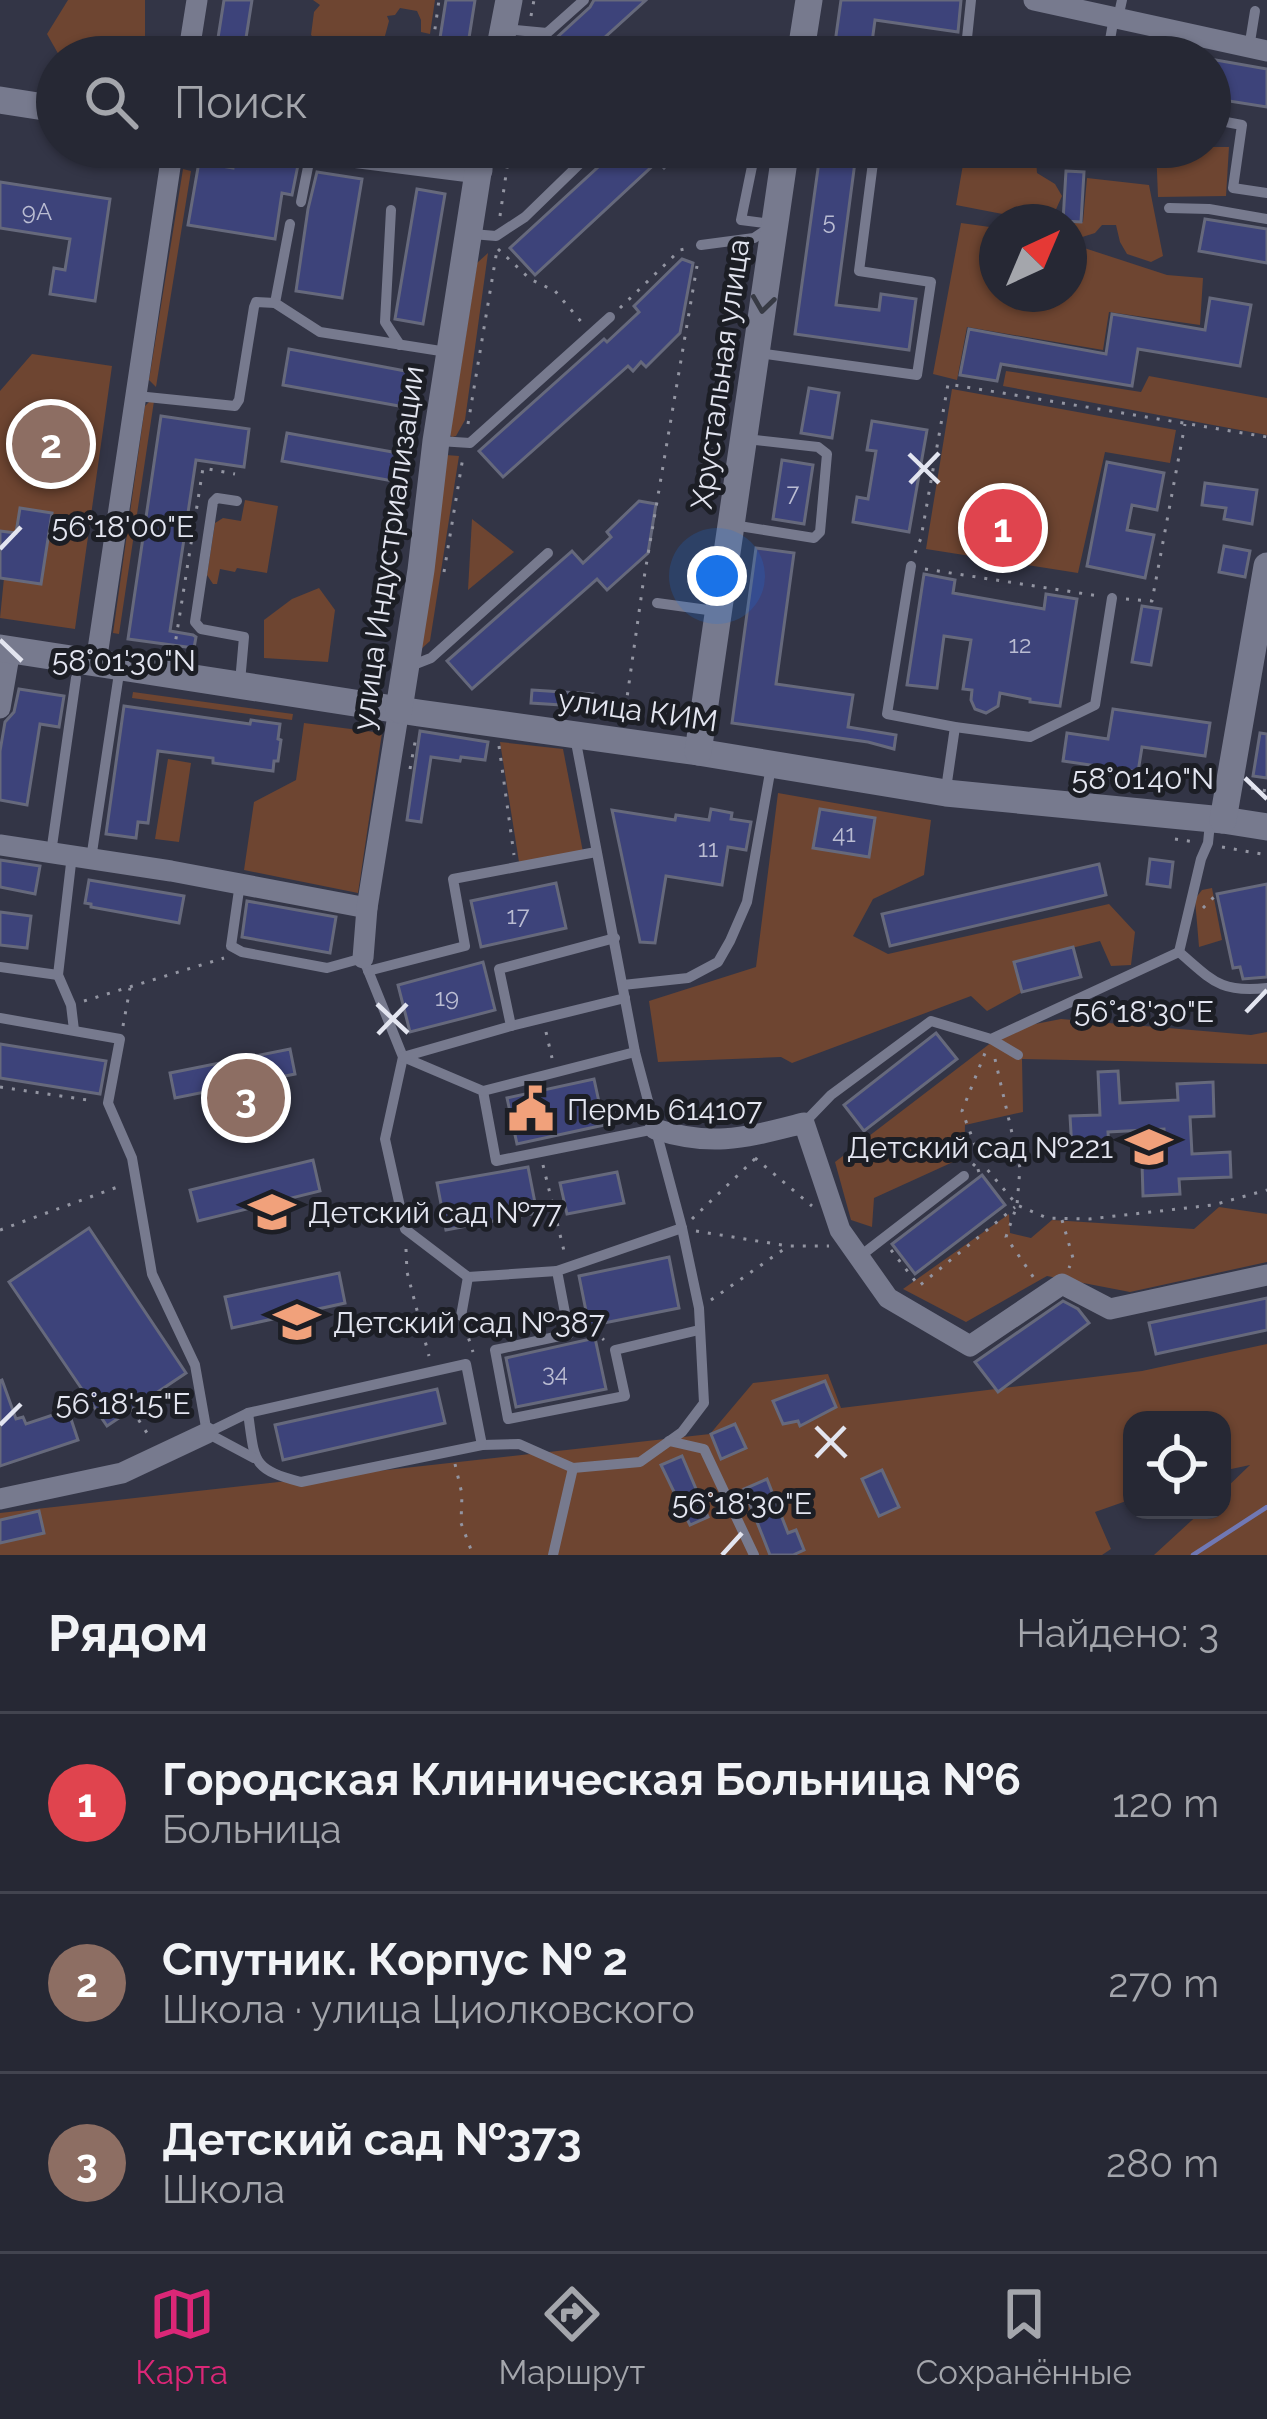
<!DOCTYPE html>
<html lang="ru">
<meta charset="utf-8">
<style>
:root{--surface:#262834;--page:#2e303c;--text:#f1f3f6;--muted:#a4a6ac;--line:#42444f;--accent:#db2777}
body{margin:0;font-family:Raleway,sans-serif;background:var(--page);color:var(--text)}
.controls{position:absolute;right:36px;bottom:36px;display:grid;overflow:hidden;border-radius:24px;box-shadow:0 3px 9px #0004}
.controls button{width:108px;height:108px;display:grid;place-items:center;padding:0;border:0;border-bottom:3px solid var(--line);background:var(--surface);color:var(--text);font:60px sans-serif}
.compass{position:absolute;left:979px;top:204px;width:108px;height:108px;border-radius:50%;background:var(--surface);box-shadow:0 3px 9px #0004;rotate:44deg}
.you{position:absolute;left:717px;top:576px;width:42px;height:42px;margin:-30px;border:9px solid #fff;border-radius:50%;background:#1a73e8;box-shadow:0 0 0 18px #1a73e833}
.badge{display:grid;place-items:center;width:78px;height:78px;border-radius:50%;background:var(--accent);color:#fff;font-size:39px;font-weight:700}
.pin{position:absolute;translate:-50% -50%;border:6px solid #fff;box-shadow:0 3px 12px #0006}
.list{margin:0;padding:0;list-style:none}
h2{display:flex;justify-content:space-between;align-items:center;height:156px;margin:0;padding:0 48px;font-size:51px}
h2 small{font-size:39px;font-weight:400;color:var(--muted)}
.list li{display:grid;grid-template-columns:78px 1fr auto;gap:36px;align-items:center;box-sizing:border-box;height:180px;padding:0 48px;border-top:3px solid var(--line)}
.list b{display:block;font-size:45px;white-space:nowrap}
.list p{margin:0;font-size:39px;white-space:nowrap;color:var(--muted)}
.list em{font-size:39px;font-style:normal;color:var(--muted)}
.icon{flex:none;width:66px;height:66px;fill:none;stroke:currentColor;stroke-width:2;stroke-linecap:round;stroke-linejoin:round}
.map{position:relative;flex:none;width:1267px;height:1555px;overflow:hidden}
.search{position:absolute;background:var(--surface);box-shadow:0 3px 9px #0004;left:36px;right:36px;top:36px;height:132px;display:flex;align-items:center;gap:30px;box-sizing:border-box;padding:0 42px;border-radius:66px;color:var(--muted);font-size:45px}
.sheet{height:696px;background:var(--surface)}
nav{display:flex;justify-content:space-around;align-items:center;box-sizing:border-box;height:168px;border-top:3px solid var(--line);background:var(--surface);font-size:33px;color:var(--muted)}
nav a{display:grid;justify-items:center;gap:6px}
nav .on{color:var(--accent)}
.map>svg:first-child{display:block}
.green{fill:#6e4531}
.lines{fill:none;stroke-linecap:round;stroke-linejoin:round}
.stream{stroke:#7078b4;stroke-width:4.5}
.building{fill:#3d437a;stroke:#66697c;stroke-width:3}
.path{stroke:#9395a2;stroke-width:3;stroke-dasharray:3 9;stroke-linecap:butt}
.lane{stroke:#777a8e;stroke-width:10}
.street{stroke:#777a8e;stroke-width:21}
.secondary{stroke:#777a8e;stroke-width:27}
.oneway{stroke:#373a44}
.ticks{fill:none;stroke:#e3e5f0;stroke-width:4.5}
.labels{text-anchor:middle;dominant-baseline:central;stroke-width:10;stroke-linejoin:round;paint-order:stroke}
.number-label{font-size:24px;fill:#babcd2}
.street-label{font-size:30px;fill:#e3e5f0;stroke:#1c1e25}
.poi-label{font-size:30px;fill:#e3e5f0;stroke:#1c1e25;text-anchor:start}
.ticks-label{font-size:30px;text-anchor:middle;fill:#e3e5f0;stroke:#1c1e25;stroke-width:10;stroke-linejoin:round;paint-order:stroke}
</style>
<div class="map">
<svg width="1267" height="1555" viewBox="0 0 1267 1555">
<rect width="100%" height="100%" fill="#333546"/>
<g class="green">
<path d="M68 0H145V44L139 57H60L47 34Z"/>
<path d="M313 0H435L430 34 421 32V20L417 11 400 8 395 15 387 16 389 21 382 47 374 49 315 39 311 35 314 12 320 5Z"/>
<path d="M966 147H1035L1037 173 1055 184 1062 196 1053 216 1039 221 956 205Z"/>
<path d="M1156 147H1229L1226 196 1158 197Z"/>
<path d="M183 169 191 171 156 387 149 380Z"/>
<path d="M1087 178 1149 185 1163 256 1151 262 1127 254 1120 242 1116 225H1102L1095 233 1079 238 1069 233V224L1083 222Z"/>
<path d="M961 223 997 228V294H1069V243L1167 275 1203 278 1200 325 1109 312 1103 350 967 327 957 380 933 374Z"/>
<path d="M488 253 465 420 456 436 452 437 450 435 477 263Z"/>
<path d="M32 354 112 366 75 629 0 618 4 578 41 583 52 514 16 533 0 531V391Z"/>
<path d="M1006 371 1141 392 1149 376 1267 398V435L1003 386Z"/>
<path d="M952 389 1176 430 1170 463 1105 452 1078 573 926 549Z"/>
<path d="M154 401 119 634 113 633 145 406 149 402Z"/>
<path d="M446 455 459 456 430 641 420 650Z"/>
<path d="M245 500 278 506 267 573 237 568 235 572 220 569 217 584H213L207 575 215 523 223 518 241 521Z"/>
<path d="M472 519 514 552 468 590Z"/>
<path d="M319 588 335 610 328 662 264 658V620L292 599Z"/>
<path d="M133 692 293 714 292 720 132 698Z"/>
<path d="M304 723 382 733 358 893 244 870 254 802 296 780Z"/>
<path d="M500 742 563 749 583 852 519 862Z"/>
<path d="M168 759 191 763 179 842 155 839Z"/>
<path d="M778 793 931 820 924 875 873 899 853 936 888 954 1109 904 1135 932 1131 965 1111 966 1100 941 1015 962 1022 992 987 1011 971 996 792 1063 781 1057 658 1062 649 1001 756 967Z"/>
<path d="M1212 888 1222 940 1199 947 1195 899 1202 890Z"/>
<path d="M1061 1019 1251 1035 1267 1032V1064L1022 1059 1023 1112 965 1125 964 1157 874 1198 872 1227 851 1220 835 1162 1009 1029Z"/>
<path d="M1219 1207 1267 1214V1262L1130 1292 1047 1276 966 1322 903 1289 1009 1214 1010 1233 1031 1238 1052 1220 1194 1229Z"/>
<path d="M1267 1344V1555H1154L1203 1510H1222V1492L1250 1465 1222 1471V1420H1132V1499L1095 1512 1111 1549 1102 1555H0V1513L710 1434 753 1383 828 1374 841 1408 1142 1371Z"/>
</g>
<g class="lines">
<path class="stream" d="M1193 1555 1267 1507"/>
</g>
<g class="building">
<path d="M224 0H252L243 57H215Z"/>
<path d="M446 0H475L466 57H437Z"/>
<path d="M594 0H646L583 57H548L539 48 554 40 590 7Z"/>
<path d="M841 0H961L958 32 875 20 870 57H833Z"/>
<path d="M1210 59 1267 69V107L1210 98Z"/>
<path d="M620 147H693L677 164 672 159 664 168 658 161 535 275 510 248Z"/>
<path d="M821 147H857L836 305 879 310 881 294 916 299 909 350 795 334Z"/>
<path d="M235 152 298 165 292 195 282 193 275 239 188 225 199 162 233 168Z"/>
<path d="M1066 171 1084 172 1081 222 1063 221Z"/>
<path d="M317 172 362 179 342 298 296 291 308 209Z"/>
<path d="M0 182 110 199 95 301 50 294 54 268 65 270 70 239 0 228Z"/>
<path d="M417 189 445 194 423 324 395 319Z"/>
<path d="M1205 219 1267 229V263L1199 251Z"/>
<path d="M682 259 693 263 680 333 646 367 641 362 633 371 628 366 503 477 479 451 604 339 607 342 639 312 634 306Z"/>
<path d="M1210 298 1251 305 1240 366 1138 349 1132 386 1001 364 997 381 960 375 969 329 1106 354 1112 314 1205 330Z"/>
<path d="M289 349 416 373 410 408 283 385Z"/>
<path d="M809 388 839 393 832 438 801 433Z"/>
<path d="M161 416 249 429 244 467 196 460 170 631 193 635 196 637 194 648 128 639Z"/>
<path d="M872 421 927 430 909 532 853 522 857 497 868 499 876 451 867 450Z"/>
<path d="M287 433 398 453 393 481 282 461Z"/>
<path d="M782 460 813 465 804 524 773 519Z"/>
<path d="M1107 462 1164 473 1157 510 1132 505 1127 530 1154 535 1145 578 1087 566Z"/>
<path d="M1205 483 1257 490 1252 524 1224 519 1226 508 1202 505Z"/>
<path d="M639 501 656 504 648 553 607 590 597 579 472 689 447 661 572 551 583 563 611 537 607 532Z"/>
<path d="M20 508 52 513 41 584 0 578V531L16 533Z"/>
<path d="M1224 546 1250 551 1245 577 1219 572Z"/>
<path d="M756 548 794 553 776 684 853 695 848 727 896 735 894 749 868 742 732 723Z"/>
<path d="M924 574 955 580 953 593 1044 609 1046 594 1077 599 1060 706 1030 702V699L1000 693 998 706 986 713 975 709 971 700 972 690 963 689 971 640 944 636 937 688 907 685Z"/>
<path d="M1142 606 1161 609 1151 665 1132 662Z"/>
<path d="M19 689 64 696 59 727 40 724 27 805 0 800V751L5 722 14 712Z"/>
<path d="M532 690 593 694 592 707 531 703Z"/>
<path d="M124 706 250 724 251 720 280 724 278 739 281 740 278 761H274L273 771 213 763V758L158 751 148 823 138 822 136 838 106 834Z"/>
<path d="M1113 709 1210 723 1205 756 1142 747 1138 772 1063 761 1067 733 1108 739Z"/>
<path d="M420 731 488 742 485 760 461 757 460 761 431 757 421 822 407 820Z"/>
<path d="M1260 733 1267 734V778L1253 776Z"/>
<path d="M711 809 732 813 731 819 751 822 746 850 728 847 722 885 666 876 655 943 640 942 612 810 675 820 676 815 709 820Z"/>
<path d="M820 809 875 818 869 857 813 848Z"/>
<path d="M1150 859 1173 862 1170 887 1147 884Z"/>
<path d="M0 860 40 866 35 894 0 887Z"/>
<path d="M1099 864 1106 895 890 946 882 914Z"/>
<path d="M89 880 184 896 179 923 91 907V904L85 903Z"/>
<path d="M556 883 566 928 481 947 471 901Z"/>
<path d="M1267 884V977L1243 979 1240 967 1233 968 1217 894Z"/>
<path d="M247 901 336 917 330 953 242 937Z"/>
<path d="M0 912 31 916 27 948 0 945Z"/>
<path d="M1073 947 1081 977 1022 992 1014 962Z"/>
<path d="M483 962 495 1010 410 1032 398 985Z"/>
<path d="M936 1033 957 1059 864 1131 844 1105Z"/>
<path d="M0 1044 106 1061 100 1094 0 1078Z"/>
<path d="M290 1049 295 1074 175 1098 170 1073Z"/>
<path d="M1118 1071 1120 1103 1178 1100 1177 1084 1213 1082 1214 1116 1190 1117 1192 1154 1230 1152 1231 1177 1179 1179 1180 1194 1143 1196 1142 1163 1166 1162 1164 1129 1108 1132 1109 1148 1072 1150 1070 1116 1100 1115 1098 1072Z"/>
<path d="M594 1079 604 1125 517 1144 507 1098Z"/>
<path d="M313 1160 320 1191 198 1221 190 1190Z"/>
<path d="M528 1167 537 1213 446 1230 437 1183Z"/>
<path d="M617 1172 624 1203 567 1214 560 1183Z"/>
<path d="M982 1175 1005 1205 915 1274 892 1244Z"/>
<path d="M89 1228 186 1373 107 1426 9 1282Z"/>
<path d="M669 1257 679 1308 589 1326 579 1276Z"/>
<path d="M339 1273 345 1303 232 1328 225 1297Z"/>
<path d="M1267 1298V1330L1156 1354 1149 1323Z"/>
<path d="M1063 1301 1078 1309 1089 1323 998 1392 975 1362Z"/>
<path d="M595 1338 606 1389 516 1407 506 1358Z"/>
<path d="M2 1380 16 1419 23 1417 26 1424 68 1410 78 1440 0 1466V1381Z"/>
<path d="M825 1381 836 1407 800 1426 798 1421 783 1424 773 1401Z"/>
<path d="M437 1389 445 1423 283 1460 275 1425Z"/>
<path d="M735 1424 746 1448 721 1459 711 1434Z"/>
<path d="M682 1456 708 1517 690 1525 661 1465Z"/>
<path d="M882 1470 899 1507 879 1516 862 1479Z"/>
<path d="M767 1479 788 1533 796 1530 804 1550 793 1555H770L744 1489Z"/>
<path d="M39 1511 44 1533 0 1543V1520Z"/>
</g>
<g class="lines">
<g class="path">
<path d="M531 16 534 0"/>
<path d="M423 41 433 43 439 0"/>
<path d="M525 57 527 43"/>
<path d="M701 57 712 49 721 51"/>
<path d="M513 150 529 147"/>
<path d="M500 216 510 147"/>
<path d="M498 249 530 279 555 291 584 325"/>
<path d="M620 308 680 250 689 248"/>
<path d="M468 424 497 250"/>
<path d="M915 553 921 538 948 384 1267 437"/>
<path d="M925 569 1099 596"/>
<path d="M444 572 463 457"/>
<path d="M1126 599 1152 601 1185 424"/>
<path d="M174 651 203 468 235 474"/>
<path d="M624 719 643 584 698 260"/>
<path d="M499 746 514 855"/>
<path d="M410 769 416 737"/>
<path d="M1251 788 1267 791"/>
<path d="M1175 839 1195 842"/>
<path d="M1222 847 1267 855"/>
<path d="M1203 908 1219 892"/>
<path d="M84 1001 224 958"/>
<path d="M123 1026 130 988"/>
<path d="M546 1032 552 1058"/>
<path d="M995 1059 1020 1168 1017 1205 1006 1237 1036 1281"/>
<path d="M0 1087 94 1101"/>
<path d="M755 1158 812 1206"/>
<path d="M543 1165 565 1255"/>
<path d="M973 1166 980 1158 962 1111 985 1053"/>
<path d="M977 1171 986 1168 1017 1205 1047 1218 1089 1219 1213 1205 1267 1190"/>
<path d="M692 1219 759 1155"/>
<path d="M1062 1220 1073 1258 1069 1268"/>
<path d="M0 1230 123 1185"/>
<path d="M696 1231 788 1246H829"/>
<path d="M406 1249 407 1272 429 1356"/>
<path d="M891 1250 919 1286 1015 1207"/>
<path d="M711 1300 787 1247"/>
<path d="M465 1327 473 1352"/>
<path d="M581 1333 595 1332 604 1340"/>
<path d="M132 1410 151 1439"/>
<path d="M455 1464 462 1494 461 1523 473 1555"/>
</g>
<g class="lane">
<path d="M1118 18 1122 0"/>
<path d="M504 29 547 33 584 0"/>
<path d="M1249 48 1255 11"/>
<path d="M731 54 742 57"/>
<path d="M891 57 892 49 953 57"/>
<path d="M965 57 971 0"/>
<path d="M1107 57 1114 17"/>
<path d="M1152 57 1161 28"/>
<path d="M1210 119 1242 125 1233 188 1267 193"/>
<path d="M756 147 741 220 771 224"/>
<path d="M1097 147 1096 158 1139 162"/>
<path d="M301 202 311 152"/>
<path d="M1169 208 1209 209 1267 219"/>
<path d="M391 210 385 322 400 345"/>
<path d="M290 224 275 303 320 332 447 352"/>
<path d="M472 234 496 236 525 217 597 147"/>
<path d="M701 245 754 238 772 226"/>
<path d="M758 353 917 375 931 282 859 271 875 147"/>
<path d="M137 396 235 406 239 400 254 307 256 302 275 303"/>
<path d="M439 441 470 443 610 317"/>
<path d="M237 501 217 498 213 502 195 622 201 629 244 637 240 682"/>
<path d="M733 525 814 538 820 532 827 454 818 447 747 439"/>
<path d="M911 566 887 714 955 727 1030 737 1095 705 1112 598"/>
<path d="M657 603 715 611"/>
<path d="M408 667 431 658 548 553"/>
<path d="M946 789 955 727"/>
<path d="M1210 823 1208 843 1201 859 1179 952C1213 981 1220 993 1267 988"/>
<path d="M51 853 76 678"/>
<path d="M72 855 58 975 71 1005 74 1030"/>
<path d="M91 859 118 680"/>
<path d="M240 883 231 946 242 952 327 968 363 958 403 1057 385 1139 405 1229 468 1277 557 1271"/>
<path d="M0 967 58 975"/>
<path d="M368 971 465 946 453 879 596 852"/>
<path d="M623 985 688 978 718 962 730 941 747 902 771 767"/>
<path d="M0 1018 120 1039 108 1103 132 1158 152 1274 195 1365 207 1433"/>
<path d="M511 1026 625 998"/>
<path d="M991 1039 1018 1055"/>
<path d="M403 1057 483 1091 496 1161 655 1129"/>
<path d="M403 1057 511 1026 499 969 615 938"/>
<path d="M483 1091 635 1052"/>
<path d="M804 1123 831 1095 931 1021 991 1039 1179 952"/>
<path d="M682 1228 557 1271 569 1334 495 1350 508 1419 625 1396 615 1350 699 1330"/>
<path d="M859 1257 964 1176"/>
<path d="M461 1316 468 1277"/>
<path d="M248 1413C255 1462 251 1469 301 1482L482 1445 519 1444 573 1468 640 1462 682 1432 704 1403 699 1308 682 1228 635 1052 575 737"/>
<path d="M207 1433 248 1413 466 1364 482 1445"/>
<path d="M207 1433 254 1458"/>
<path d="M669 1441 704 1449 754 1555"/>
<path d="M553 1555 573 1468"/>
</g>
<g class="street">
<path d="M1034 0 1267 51"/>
<path d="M188 57 197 0"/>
<path d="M96 663 173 147"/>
<path d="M0 708 10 650"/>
<path d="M0 845 171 871 367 908"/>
<path d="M363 958 367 908 399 709"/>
<path d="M655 1129C714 1148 747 1137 804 1123L840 1230 888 1298 970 1346 1062 1284 1110 1309 1267 1275"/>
<path d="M0 1499 122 1473 207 1433"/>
</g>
<g class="secondary">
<path d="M498 57 509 0"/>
<path d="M800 57 809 0"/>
<path d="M0 100 57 109"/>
<path d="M297 147 479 170"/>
<path d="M0 648 419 713 698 752 946 793 1223 820 1267 827"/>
<path d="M399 709 421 570 436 441 482 147"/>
<path d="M698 752 786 147"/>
<path d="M1223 820 1267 566"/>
</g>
</g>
<defs><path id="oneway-chevron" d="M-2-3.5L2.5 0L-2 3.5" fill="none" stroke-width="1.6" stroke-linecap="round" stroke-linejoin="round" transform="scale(3)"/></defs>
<use class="oneway" href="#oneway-chevron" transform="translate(763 304) rotate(98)"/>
<path class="ticks" d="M909 454 939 483M910 483 939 453M0 549 21 527M0 640 22 661M1245 778 1267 799M377 1004 408 1033M1246 1012 1267 990M378 1034 407 1004M0 1425 21 1404M816 1427 846 1457M816 1457 845 1427M722 1555 742 1533"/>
<defs>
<g id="civic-bare" transform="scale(3.6)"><path d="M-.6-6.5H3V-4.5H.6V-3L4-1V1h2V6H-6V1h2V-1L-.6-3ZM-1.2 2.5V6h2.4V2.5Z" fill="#f1a17b" stroke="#1c1e25" stroke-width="2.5" paint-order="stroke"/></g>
<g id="school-bare" transform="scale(3.6)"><path d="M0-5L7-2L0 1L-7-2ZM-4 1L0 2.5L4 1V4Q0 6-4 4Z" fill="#f1a17b" stroke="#1c1e25" stroke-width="2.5" paint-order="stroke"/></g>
</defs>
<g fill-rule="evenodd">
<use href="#civic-bare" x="531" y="1109"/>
<use href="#school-bare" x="1149" y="1147"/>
<use href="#school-bare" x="272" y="1212"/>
<use href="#school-bare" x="297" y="1322"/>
</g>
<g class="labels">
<g class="number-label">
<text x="37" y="211">9А</text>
<text x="829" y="220">5</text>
<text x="793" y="492">7</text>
<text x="1020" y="644">12</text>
<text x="844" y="833">41</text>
<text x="708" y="848">11</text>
<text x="518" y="915">17</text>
<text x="447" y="997">19</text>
<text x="555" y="1372">34</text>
</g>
<g class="street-label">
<text transform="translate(720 374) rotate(-82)">Хрустальная улица</text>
<text transform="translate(388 548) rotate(-82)">улица Индустриализации</text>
<text transform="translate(638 710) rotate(8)">улица КИМ</text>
</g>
<g class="poi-label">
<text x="567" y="1109">Пермь 614107</text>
<text x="1113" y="1147" text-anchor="end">Детский сад №221</text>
<text x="308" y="1212">Детский сад №77</text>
<text x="333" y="1322">Детский сад №387</text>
</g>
</g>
<g class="ticks-label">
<text x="123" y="537">56°18'00"E</text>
<text x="124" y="671">58°01'30"N</text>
<text x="1143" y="789">58°01'40"N</text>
<text x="1144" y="1022">56°18'30"E</text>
<text x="123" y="1414">56°18'15"E</text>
<text x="742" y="1514">56°18'30"E</text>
</g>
</svg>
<div class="controls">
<button><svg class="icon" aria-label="locate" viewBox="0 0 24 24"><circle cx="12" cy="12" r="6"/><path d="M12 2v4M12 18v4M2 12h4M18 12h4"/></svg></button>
</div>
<svg class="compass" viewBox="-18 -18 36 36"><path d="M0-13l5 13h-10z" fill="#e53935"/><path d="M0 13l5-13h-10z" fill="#a4a6ac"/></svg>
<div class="you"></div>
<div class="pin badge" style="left:1003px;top:528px;background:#e0444e">1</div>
<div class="pin badge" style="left:51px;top:444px;background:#8d6e63">2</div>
<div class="pin badge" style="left:246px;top:1098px;background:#8d6e63">3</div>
<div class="search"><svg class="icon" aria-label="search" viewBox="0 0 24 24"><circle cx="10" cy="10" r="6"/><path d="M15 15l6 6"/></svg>Поиск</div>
</div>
<section class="sheet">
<h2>Рядом<small>Найдено: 3</small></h2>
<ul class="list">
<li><span class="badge" style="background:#e0444e">1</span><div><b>Городская Клиническая Больница №6</b><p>Больница</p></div><em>120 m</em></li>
<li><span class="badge" style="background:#8d6e63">2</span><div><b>Спутник. Корпус № 2</b><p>Школа · улица Циолковского</p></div><em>270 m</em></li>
<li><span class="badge" style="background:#8d6e63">3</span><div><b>Детский сад №373</b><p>Школа</p></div><em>280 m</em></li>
</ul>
</section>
<nav>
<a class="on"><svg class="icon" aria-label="map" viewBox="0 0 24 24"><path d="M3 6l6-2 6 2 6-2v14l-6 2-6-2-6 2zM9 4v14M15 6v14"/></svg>Карта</a>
<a><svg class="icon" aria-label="directions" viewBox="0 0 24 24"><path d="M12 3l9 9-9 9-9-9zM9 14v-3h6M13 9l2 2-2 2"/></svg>Маршрут</a>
<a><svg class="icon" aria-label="saved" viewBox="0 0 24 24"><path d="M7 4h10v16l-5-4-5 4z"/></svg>Сохранённые</a>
</nav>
